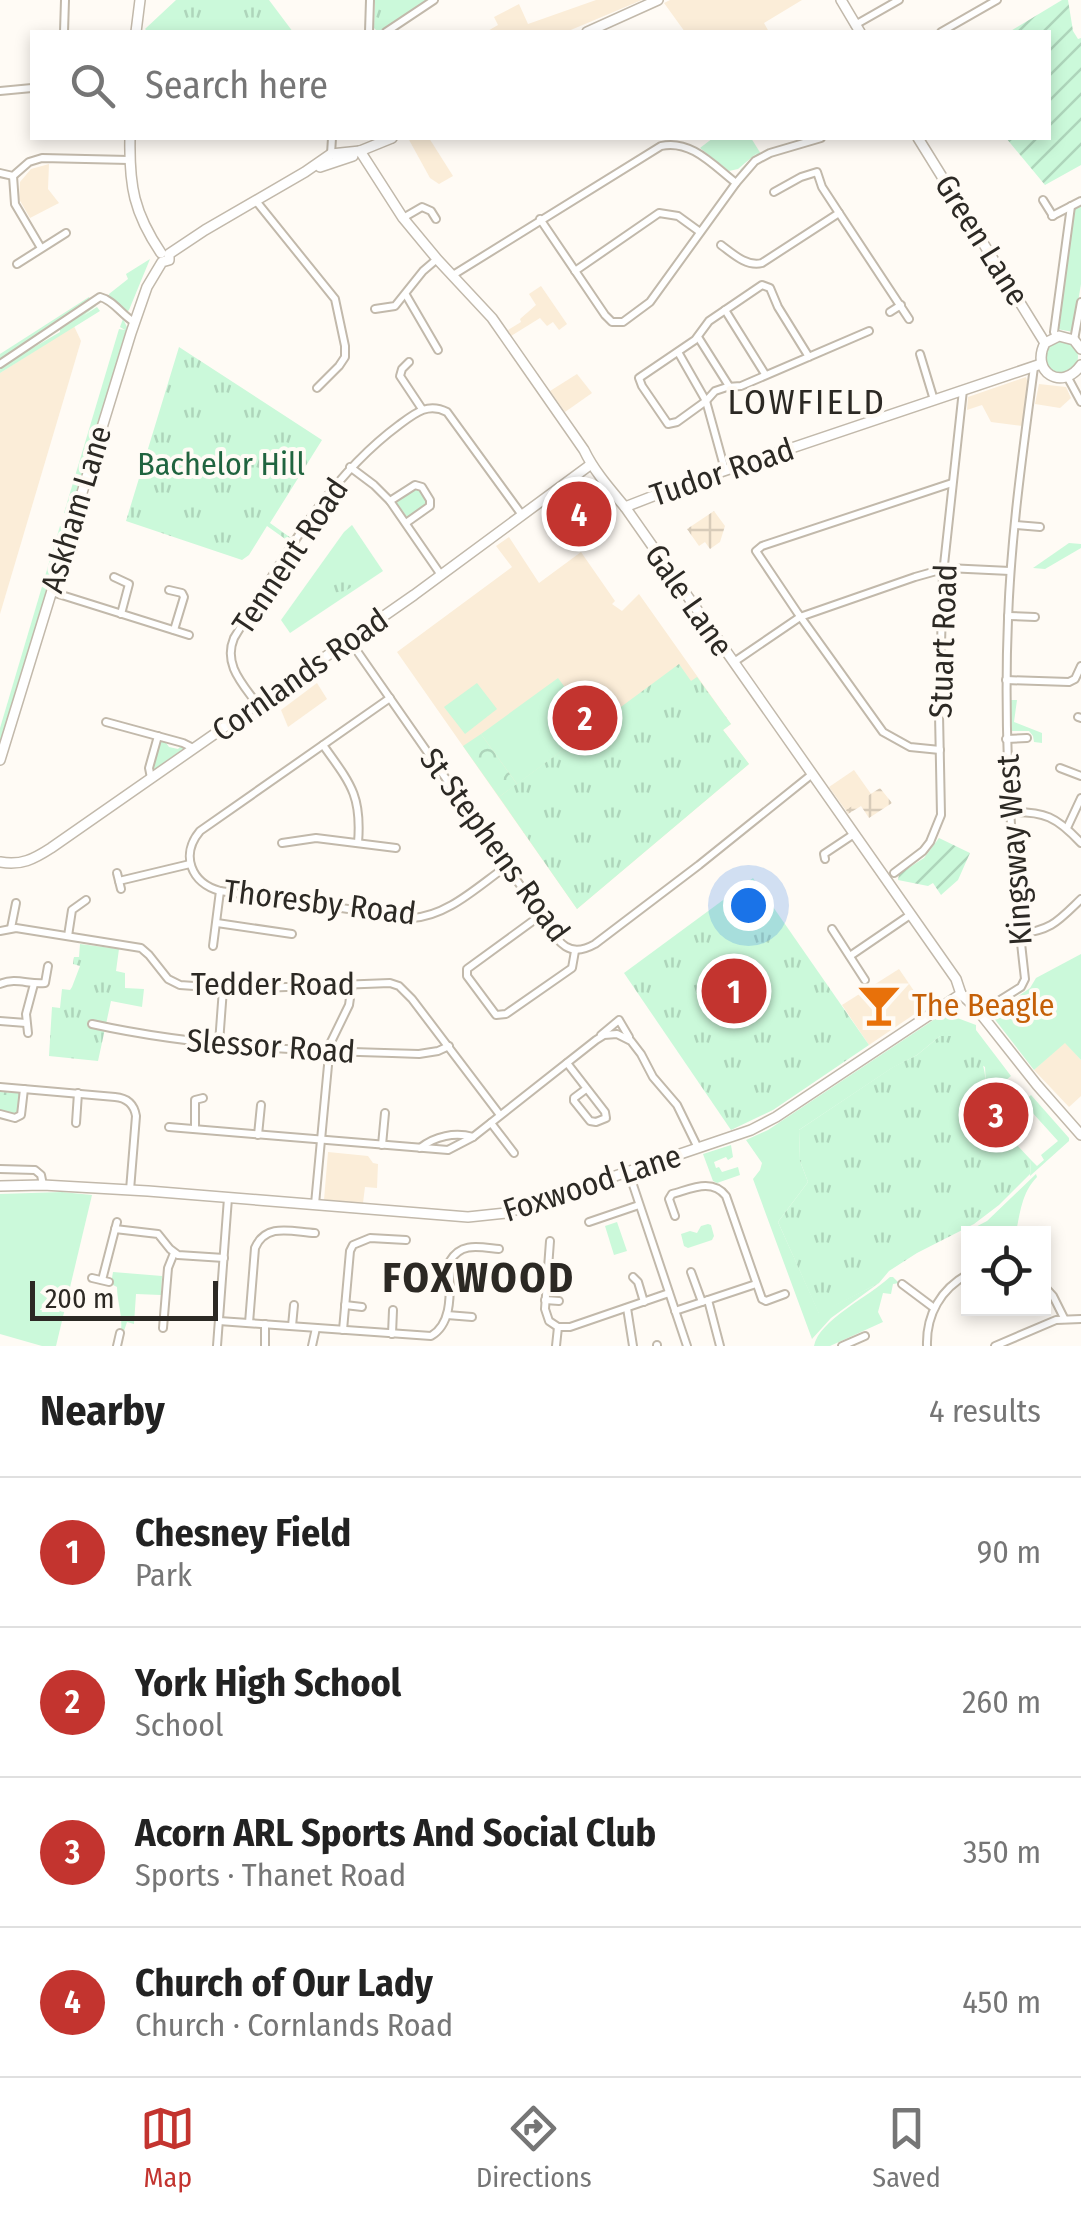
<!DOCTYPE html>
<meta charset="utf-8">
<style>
:root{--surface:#fff;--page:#f2f2f2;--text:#222;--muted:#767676;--line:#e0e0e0;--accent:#c3342f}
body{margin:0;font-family:"Fira Sans Condensed",sans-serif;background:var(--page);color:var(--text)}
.controls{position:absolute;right:30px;bottom:30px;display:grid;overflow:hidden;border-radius:0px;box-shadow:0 5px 15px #0003}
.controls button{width:90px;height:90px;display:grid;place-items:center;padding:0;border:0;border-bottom:2px solid var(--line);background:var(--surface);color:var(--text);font:50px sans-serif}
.scale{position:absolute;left:30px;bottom:25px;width:188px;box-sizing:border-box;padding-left:10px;border:5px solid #2c2924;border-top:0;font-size:28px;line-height:35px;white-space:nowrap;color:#2c2924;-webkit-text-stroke:8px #fffbf5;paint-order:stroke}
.you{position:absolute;left:748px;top:905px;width:35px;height:35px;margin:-25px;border:8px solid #fff;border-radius:50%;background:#1a73e8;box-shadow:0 0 0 15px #1a73e833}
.badge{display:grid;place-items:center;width:65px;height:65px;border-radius:50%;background:var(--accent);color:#fff;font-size:32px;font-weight:700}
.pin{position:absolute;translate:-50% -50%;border:5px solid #fff;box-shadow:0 2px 10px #0006}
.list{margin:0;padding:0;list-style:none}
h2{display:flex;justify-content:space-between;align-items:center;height:130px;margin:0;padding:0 40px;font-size:42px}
h2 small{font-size:32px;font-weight:400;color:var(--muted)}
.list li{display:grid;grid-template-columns:65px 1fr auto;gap:30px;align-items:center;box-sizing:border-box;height:150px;padding:0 40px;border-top:2px solid var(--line)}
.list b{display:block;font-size:38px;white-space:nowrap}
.list p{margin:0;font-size:32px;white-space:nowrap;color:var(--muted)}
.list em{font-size:32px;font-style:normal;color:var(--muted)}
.icon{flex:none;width:55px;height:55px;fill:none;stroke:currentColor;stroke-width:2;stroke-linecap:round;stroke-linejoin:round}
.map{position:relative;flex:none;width:1081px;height:1346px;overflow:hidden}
.search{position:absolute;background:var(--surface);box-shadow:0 5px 15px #0003;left:30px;right:30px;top:30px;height:110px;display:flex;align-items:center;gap:25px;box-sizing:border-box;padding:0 35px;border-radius:0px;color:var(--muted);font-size:38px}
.sheet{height:730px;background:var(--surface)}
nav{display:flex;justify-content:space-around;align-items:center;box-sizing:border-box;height:140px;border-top:2px solid var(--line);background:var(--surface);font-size:28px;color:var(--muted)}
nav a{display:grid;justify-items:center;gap:5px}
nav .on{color:var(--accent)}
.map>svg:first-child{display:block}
.built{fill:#fbedd8}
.industrial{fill:url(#industrial-grid)}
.grass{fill:#cbf9da}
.forest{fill:url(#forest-crowns)}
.park{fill:url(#park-tufts)}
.garden{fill:url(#garden-furrows)}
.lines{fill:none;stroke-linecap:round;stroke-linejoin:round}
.street-casing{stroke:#c2b9ab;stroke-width:10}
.secondary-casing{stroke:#c2b9ab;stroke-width:12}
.street{stroke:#fff;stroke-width:6}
.secondary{stroke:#fff;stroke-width:9}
.labels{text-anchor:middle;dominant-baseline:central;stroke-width:8;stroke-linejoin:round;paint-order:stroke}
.street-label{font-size:32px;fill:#2c2924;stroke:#fffbf5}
.park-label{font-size:32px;fill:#20643f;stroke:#fffbf5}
.food-label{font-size:32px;fill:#c56008;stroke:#fffbf5;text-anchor:start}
.neighbourhood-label{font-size:35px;letter-spacing:2.5px;fill:#2c2924;stroke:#fffbf5}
.district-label{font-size:42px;font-weight:bold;letter-spacing:2.5px;fill:#2c2924;stroke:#fffbf5}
</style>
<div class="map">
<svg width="1081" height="1346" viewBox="0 0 1081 1346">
<defs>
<pattern id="industrial-grid" width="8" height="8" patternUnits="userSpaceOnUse" patternTransform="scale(2.5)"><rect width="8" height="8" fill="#fbedd8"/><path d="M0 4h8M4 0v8" fill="none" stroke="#d7cbb9"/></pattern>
<pattern id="forest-crowns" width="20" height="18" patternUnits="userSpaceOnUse" patternTransform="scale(2.5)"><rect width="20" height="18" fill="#cbf9da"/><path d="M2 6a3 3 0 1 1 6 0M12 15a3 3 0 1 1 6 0" fill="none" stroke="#aed5bb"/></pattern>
<pattern id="park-tufts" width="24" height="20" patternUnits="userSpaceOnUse" patternTransform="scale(2.5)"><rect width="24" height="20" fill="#cbf9da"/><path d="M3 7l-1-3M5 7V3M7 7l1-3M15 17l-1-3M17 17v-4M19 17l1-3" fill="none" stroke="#aed5bb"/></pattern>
<pattern id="garden-furrows" width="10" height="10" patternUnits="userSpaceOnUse" patternTransform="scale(2.5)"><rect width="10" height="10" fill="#cbf9da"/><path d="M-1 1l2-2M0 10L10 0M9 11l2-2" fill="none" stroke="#aed5bb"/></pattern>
</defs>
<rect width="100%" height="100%" fill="#fffbf5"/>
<g class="built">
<path d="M596 0H642L566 32H486L498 25 494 17 519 4 528 24Z"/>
<path d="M670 0H802L764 23 769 32H685L664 3Z"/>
<path d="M408 138H429L453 176 439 184 430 178Z"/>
<path d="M49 164 48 189 59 203 30 218 19 199 20 182 31 169Z"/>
<path d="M541 286 567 324 559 330 553 322 547 326 540 318 511 336 508 330 521 322 520 319 536 305 529 294Z"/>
<path d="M74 326 81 341 0 614V373Z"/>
<path d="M577 374 592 393 565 412 550 391Z"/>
<path d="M1026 377 1028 383 1023 426 991 422 982 405 967 410 968 397Z"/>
<path d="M1039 384 1066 387 1071 398 1060 408 1035 404Z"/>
<path d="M509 537 539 583 581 552 615 601 612 604 622 611 639 594 731 724 723 730 749 764 577 909 397 652 512 567 496 546Z"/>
<path d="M317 683 327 699 288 727 281 710Z"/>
<path d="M854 770 871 794 847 812 829 787Z"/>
<path d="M899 969 925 1007 869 1045 842 1005Z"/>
<path d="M1065 1042 1081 1060V1096L1069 1107 1034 1070Z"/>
<path d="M328 1152 368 1156 373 1163 378 1164 377 1188 365 1187 363 1203 324 1200Z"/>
</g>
<g class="industrial">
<path d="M714 511 725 526 720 542 710 549 705 542 699 546 687 529Z"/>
<path d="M880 788 892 803 869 818 861 806 848 814 846 810Z"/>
</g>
<g class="grass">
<path d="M713 138H751L761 154 742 171 740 170 758 152 738 169 729 171 700 148Z"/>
<path d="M1081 203V284L1073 332 1057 329 1075 207Z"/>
<path d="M150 259 129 310 125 314 110 299 109 294 128 279 126 274Z"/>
<path d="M89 297 91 300 0 360V354Z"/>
<path d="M94 303 96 306 83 316 97 307 100 311 0 373V367L60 332V326Z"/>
<path d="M123 319 127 327 73 510 69 514 64 513 119 329 125 330 120 327Z"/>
<circle cx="1061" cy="357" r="17"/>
<path d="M416 486 420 487 429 502 428 505 407 517 396 502 397 499Z"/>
<path d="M352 525 383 571 290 633 281 620 344 532Z"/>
<path d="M60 526 66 529 0 747V728Z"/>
<path d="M1069 543 1081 544V548L1045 569 1033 568Z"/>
<path d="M558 678 594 727 517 784 481 734Z"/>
<path d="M477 683 497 709 465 734 444 707Z"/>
<path d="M1009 700H1017L1014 722 1042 733V743L1034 742 1033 736 1029 731H1011Z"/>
<path d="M164 740 169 747 178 749 180 747 178 744 184 748 154 770 150 766 158 743Z"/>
<path d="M1081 954V1060L1065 1043 1034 1070 993 1017 999 1010 998 1007 999 1003 1022 988 1023 989 1002 1004 1000 1009 1030 988 1036 978Z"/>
<path d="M944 1013 976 1025V1030L1011 1076 994 1090 986 1085 985 1067 940 1036 917 1055 892 1068 799 1130 800 1161 808 1182 778 1222 819 1313 879 1283 831 1318 812 1339 753 1179 760 1170 762 1163 746 1140 768 1130Z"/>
<path d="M1031 1095 1069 1138V1141L1030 1176 1031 1160 1037 1166 1044 1160 1041 1155 1058 1141 1030 1110 1015 1120 1024 1101Z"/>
<path d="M731 1145 733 1157 728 1160 726 1157 714 1162 716 1168 719 1167 722 1172 738 1167 740 1175 717 1183 713 1181 703 1154Z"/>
<path d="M1036 1174 1037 1177C1022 1192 1020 1213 1016 1233L962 1234 987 1221Z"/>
<path d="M62 1192 92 1195 56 1346H42L0 1334V1194Z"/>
<path d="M617 1222 627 1251 614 1255 605 1226Z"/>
<path d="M708 1224 711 1225 714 1236 712 1240 688 1248 684 1246 681 1234 690 1231 697 1233 701 1226Z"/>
<path d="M113 1272 162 1276 161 1295 136 1294 134 1324 127 1322 124 1331H121C123 1316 117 1302 117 1287L111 1284Z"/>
<path d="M890 1277H893L899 1283 893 1284 891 1294 883 1293 878 1312 883 1322 830 1346H814C819 1320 870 1296 890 1277Z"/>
</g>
<g class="forest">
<path d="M481 734 517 784 499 797 463 746Z"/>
<path d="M0 1092 20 1093 19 1111 16 1115 0 1112Z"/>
</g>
<g class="park">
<path d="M176 0H269L293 32H148L145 29Z"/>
<path d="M375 0H427L378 32 374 28Z"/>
<path d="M179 347 322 440 270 523 291 538 288 541 267 526 249 555 242 560 126 521Z"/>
<path d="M340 558 349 561 362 581 345 591 332 593 322 583 324 574Z"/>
<path d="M679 664 691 681 697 677 731 724 723 730 749 764 577 909 499 797Z"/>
<path d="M753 878 869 1045 773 1110 731 1130 624 973Z"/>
<path d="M80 944 119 949 116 971 125 973V988L144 989 142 1007 111 1001 98 1061 49 1056 52 1007 60 1008 62 989 70 990 72 987 80 966 73 964 74 957H79Z"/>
<path d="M940 1036H965C980 1049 985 1066 986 1085L962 1116 978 1129 994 1137 1004 1131 1031 1160 1030 1174 999 1205 974 1224 917 1253 889 1271 879 1283 819 1314 778 1222 808 1182 800 1161 799 1130 893 1067 917 1055Z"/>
</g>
<g class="garden">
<path d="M1062 0H1068L1073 31 1078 39 1081 38V165L1045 185 1006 138H1048V32H1009Z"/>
<path d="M939 838 970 853 958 880 941 895 933 883 928 886 898 880 899 874 924 858Z"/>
</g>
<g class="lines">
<g class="street-casing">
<g id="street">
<path d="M855 25 899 0"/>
<path d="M64 32 65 0"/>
<path d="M369 32 370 0"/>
<path d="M386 32 434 0"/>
<path d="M941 32 997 0"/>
<path d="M0 91 32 88"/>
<path d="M331 154 332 138"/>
<path d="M0 173 13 176 29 162 42 158 129 160"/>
<path d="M13 176 15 204 41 248"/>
<path d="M774 192 801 177 817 172 822 187 839 213 909 319"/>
<path d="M1043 200 1053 216"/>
<path d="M256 201 335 299 345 346V357L339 366 317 388"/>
<path d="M1052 216 1081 201"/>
<path d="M403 218 422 207 431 211 436 219"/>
<path d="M540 219 605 315 612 322H623L650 302 736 183 755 161 770 153 821 138"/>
<path d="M721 245C733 254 747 267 762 263L839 213"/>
<path d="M17 264 66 233"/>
<path d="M575 271 659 213 678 216 700 232"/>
<path d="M453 275 661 146C691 139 714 166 736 183"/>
<path d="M406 295 438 350"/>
<path d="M375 309 395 306 423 271 437 259"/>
<path d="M725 310 765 374"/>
<path d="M890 312 901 305"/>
<path d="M698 337 729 386"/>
<path d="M1056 337 1054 332 1071 206"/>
<path d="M1074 340 1081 302"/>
<path d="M678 352 706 401 725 470"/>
<path d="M920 354 934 400"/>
<path d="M809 357 778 307 770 288 762 285 709 321 695 340 639 378 642 386 668 424 677 422 706 401 715 391 727 387 741 386 869 331"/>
<path d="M409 362 402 369 400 376 422 409"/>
<path d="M0 364 100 297C113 300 122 315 134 322"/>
<path d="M1068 378 1081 402"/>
<path d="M350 467 374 485 390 501 441 575"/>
<path d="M390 501 415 485 422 487 430 500V506L406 523"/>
<path d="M1015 525 1040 527"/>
<path d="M114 577 129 584 121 614"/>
<path d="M169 590 182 593 184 597 174 630"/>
<path d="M52 592 189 635"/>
<path d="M1008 616 1035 617"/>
<path d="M350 641 541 915C556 937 565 961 595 944L699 865 811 775"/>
<path d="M734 662 800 617 915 577 947 568 1010 571"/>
<path d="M1006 680 1069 682 1075 679 1081 666"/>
<path d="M390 698 200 831C180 855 191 883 220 891L412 918C448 916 478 886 507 866"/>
<path d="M257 704C242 683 223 664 234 638 281 562 326 479 399 425 415 413 428 402 447 412L522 515"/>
<path d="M1078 717 1081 718"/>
<path d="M106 722 183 743 193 748"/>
<path d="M1006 739 1027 738"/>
<path d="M323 745C350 783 362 795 358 843"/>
<path d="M940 750 910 747 883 732 797 612 756 551 762 546 952 483"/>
<path d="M1060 768 1081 776"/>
<path d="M151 778 149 768 158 736"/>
<path d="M1009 812C1044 811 1057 817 1081 843"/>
<path d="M1067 828 1081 798"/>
<path d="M282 843 316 838 396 848"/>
<path d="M825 859 824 854 854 834"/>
<path d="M117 873 121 889"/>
<path d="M894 873 923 851 930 842 941 815 939 714 943 574 963 390"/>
<path d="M119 881 190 864"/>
<path d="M541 915 467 969V976L496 1015 506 1014 572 968 575 951"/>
<path d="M217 923 292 934"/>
<path d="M11 928 16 903"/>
<path d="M832 929 865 980"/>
<path d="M0 931 16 928 141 948 149 955 168 979 180 985 237 989 390 983 399 986 412 999 500 1115"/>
<path d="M1019 934C1052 930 1058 921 1081 899"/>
<path d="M68 936 72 910 86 900"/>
<path d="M213 946 220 891"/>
<path d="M850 956 910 915"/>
<path d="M0 984C16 977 29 985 45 983L48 966"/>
<path d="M989 1007 1021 987 1025 979C1011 859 1003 740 1008 619 1011 534 1023 451 1034 367"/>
<path d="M0 1021 26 1023"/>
<path d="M92 1024C200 1048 309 1051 419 1054L438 1051 449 1046"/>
<path d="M28 1033 26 1014 34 984"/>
<path d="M601 1035 619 1020 629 1037"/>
<path d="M219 1043 223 989"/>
<path d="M567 1063 605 1112 606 1118 596 1122 590 1121 574 1101V1098L586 1089"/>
<path d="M0 1087 115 1097C127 1098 134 1104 136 1116L130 1190"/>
<path d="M0 1114 15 1118 21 1115 24 1089"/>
<path d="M76 1123 78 1093"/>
<path d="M491 1123 514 1153"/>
<path d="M169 1127 448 1150 473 1137 596 1040 604 1035 617 1034 631 1041 641 1054 653 1077 677 1105 698 1148"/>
<path d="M195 1129V1100L203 1098"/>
<path d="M258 1135 261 1105"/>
<path d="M382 1145 385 1113"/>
<path d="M420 1148C435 1136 455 1132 473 1137"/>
<path d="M0 1169 35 1170 41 1175 43 1185"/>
<path d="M629 1173 687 1346"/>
<path d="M315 1204 330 1044 349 1005 352 984"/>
<path d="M675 1216 669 1199 672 1194C691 1189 712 1178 726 1196L762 1299 766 1301 785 1294"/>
<path d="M589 1222 639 1205"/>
<path d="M115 1229 158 1234 170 1249 178 1255 224 1258"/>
<path d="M550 1241 545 1309 549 1321 558 1327"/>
<path d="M691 1272 702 1302"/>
<path d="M633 1277 638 1282 644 1302"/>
<path d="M92 1278 109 1282"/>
<path d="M102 1280 117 1222"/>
<path d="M902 1284 934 1308"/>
<path d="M1044 1286 1053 1296 1064 1318"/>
<path d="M545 1300 559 1301"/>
<path d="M708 1300 720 1346"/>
<path d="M345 1305 362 1307"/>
<path d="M627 1308 633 1346"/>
<path d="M675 1311 756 1284"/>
<path d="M447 1315 472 1317"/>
<path d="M219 1321 431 1336C455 1322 449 1286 450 1261 461 1242 479 1247 499 1249"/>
<path d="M249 1323 255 1248C266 1222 293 1232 315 1233"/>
<path d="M265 1324V1346"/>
<path d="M292 1326 294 1305"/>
<path d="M558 1327H570L669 1293"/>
<path d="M163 1328 168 1268 174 1253"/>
<path d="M343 1330 350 1251 353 1245 370 1238 406 1240"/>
<path d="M392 1334 393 1310"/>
<path d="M657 1345V1346"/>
<path d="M117 1346 120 1333"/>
<path d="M217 1346 228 1198"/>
<path d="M312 1346 316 1328"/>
<path d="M556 1346 558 1327"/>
<path d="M842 1346 865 1336"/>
<path d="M927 1346C926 1314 941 1289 968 1274"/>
<path d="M995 1346 1056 1320 1081 1319"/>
</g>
</g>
<g class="secondary-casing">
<g id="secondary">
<path d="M841 0 860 32"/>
<path d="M136 32 140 0"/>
<path d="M587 32 658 0"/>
<path d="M130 138C129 186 134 213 161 253"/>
<path d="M918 138 1045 343"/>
<path d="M360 151 403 218 437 259 492 318 584 450C594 471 610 489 625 507L956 979 961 994"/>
<path d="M360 151 392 138"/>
<path d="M320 167 353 156"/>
<path d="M1081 349 1074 340 1059 336 1045 343C1030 372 1062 392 1081 365"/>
<path d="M625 507 679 486 1041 364"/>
<path d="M0 760 131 333 147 287 162 262 169 260V254L205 230 305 172 331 154 360 151"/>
<path d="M0 862C21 866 34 859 51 848L414 595 590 465"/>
<path d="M961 994 976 1008 1037 1085 1081 1135"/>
<path d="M0 1186 43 1185 148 1191 468 1217 506 1213 751 1130 776 1117 961 994"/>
</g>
</g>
<use href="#street" class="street"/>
<use href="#secondary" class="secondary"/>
</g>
<defs>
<g id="bar-bare" transform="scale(3.45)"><path d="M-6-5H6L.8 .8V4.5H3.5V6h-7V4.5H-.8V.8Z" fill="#e8710a" stroke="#fffbf5" stroke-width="2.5" paint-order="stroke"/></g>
</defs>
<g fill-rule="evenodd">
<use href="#bar-bare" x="879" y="1005"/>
</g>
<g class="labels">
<g class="street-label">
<text transform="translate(982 240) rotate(58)">Green Lane</text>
<text transform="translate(722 472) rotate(-19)">Tudor Road</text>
<text transform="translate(76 509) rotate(-73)">Askham Lane</text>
<text transform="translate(290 556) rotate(-56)">Tennent Road</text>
<text transform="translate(689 600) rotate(55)">Gale Lane</text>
<text transform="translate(943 641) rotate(-88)">Stuart Road</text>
<text transform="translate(300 675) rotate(-35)">Cornlands Road</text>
<text transform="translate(495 845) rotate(54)">St Stephens Road</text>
<text transform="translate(1014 850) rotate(-94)">Kingsway West</text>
<text transform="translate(320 902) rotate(7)">Thoresby Road</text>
<text x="273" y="984">Tedder Road</text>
<text transform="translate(271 1046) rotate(4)">Slessor Road</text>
<text transform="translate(592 1183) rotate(-18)">Foxwood Lane</text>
</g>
<g class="park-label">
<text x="221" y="464">Bachelor Hill</text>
</g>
<g class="food-label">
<text x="912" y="1005">The Beagle</text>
</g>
<g class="neighbourhood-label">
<text x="807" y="402">LOWFIELD</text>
</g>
<g class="district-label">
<text x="479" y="1278">FOXWOOD</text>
</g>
</g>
</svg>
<div class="controls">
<button><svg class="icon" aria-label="locate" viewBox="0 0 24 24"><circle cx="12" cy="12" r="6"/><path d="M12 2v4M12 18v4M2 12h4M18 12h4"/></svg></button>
</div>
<div class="scale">200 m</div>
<div class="you"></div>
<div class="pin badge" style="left:734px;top:991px">1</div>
<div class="pin badge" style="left:585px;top:718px">2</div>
<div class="pin badge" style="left:996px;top:1115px">3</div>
<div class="pin badge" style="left:579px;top:514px">4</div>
<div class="search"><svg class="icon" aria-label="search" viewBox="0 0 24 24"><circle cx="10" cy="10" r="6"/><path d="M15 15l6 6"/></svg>Search here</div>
</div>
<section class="sheet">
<h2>Nearby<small>4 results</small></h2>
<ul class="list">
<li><span class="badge">1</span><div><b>Chesney Field</b><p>Park</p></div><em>90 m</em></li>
<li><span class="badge">2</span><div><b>York High School</b><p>School</p></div><em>260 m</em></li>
<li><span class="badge">3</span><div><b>Acorn ARL Sports And Social Club</b><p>Sports · Thanet Road</p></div><em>350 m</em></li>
<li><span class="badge">4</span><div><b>Church of Our Lady</b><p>Church · Cornlands Road</p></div><em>450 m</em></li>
</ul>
</section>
<nav>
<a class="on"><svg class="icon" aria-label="map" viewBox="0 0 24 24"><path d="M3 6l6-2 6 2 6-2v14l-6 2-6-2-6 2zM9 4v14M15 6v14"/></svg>Map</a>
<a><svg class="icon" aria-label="directions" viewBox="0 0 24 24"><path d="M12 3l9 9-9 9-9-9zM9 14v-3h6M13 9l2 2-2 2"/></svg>Directions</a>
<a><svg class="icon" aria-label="saved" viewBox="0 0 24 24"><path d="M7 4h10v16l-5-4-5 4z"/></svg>Saved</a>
</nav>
